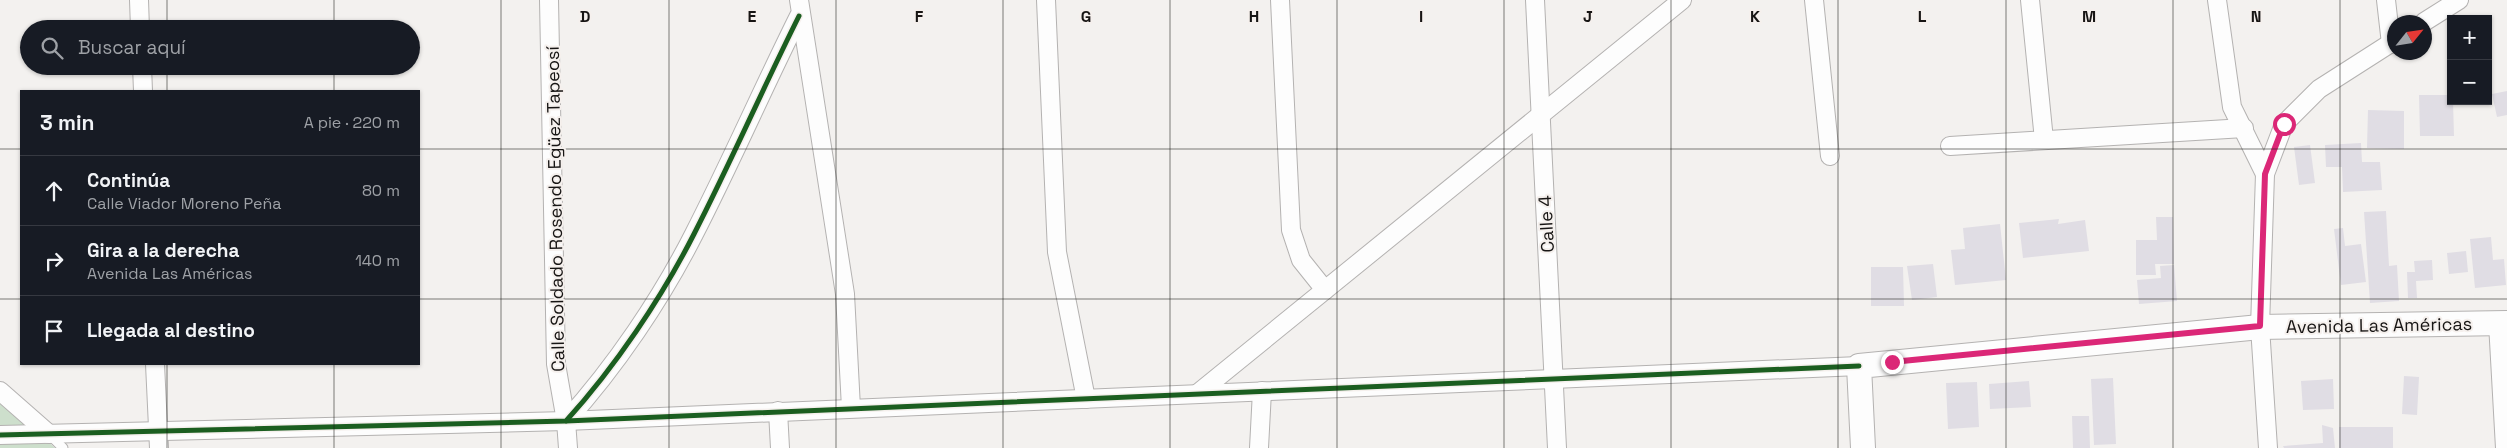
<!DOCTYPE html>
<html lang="es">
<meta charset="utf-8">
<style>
:root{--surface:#171b24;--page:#242831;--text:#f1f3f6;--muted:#9ea1a6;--line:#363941}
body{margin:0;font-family:"Space Grotesk",sans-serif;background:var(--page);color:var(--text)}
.controls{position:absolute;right:15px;top:15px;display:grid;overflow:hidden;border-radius:0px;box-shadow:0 1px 4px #0004}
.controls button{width:45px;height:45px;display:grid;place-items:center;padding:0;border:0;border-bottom:1px solid var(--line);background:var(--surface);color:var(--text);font:25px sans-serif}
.compass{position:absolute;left:2387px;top:15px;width:45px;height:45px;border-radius:50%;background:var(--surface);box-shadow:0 1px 4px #0004;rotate:60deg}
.stop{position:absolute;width:15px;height:15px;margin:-11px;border:4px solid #db2777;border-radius:50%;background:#fff}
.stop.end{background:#db2777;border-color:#fff;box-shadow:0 1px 5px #0008}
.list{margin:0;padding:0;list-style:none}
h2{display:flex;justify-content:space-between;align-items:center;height:65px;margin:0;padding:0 20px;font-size:21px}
h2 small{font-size:16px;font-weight:400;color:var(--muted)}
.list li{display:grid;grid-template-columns:32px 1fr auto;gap:15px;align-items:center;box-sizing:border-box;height:70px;padding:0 20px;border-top:1px solid var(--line)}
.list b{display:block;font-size:19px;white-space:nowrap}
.list p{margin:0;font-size:16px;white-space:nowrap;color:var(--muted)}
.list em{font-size:16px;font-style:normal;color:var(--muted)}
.icon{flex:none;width:28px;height:28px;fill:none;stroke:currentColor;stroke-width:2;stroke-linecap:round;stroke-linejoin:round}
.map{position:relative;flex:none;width:2507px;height:448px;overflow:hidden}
.search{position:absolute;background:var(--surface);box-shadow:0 1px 4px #0004;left:20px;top:20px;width:400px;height:55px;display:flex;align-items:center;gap:12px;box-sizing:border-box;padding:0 18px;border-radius:28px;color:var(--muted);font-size:19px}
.panel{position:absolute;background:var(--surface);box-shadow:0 1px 4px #0004;left:20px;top:90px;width:400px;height:275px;border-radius:0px}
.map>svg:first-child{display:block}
.green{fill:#cddfcc}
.building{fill:#e0dde4}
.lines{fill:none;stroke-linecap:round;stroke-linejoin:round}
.service-casing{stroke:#b4b2b1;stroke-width:11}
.minor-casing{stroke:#b4b2b1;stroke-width:20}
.secondary-casing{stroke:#b4b2b1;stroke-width:26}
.service{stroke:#fdfdfd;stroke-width:9}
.minor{stroke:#fdfdfd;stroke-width:18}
.secondary{stroke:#fdfdfd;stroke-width:24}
.cycleway-casing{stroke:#f5f0ed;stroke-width:8}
.cycleway{stroke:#1b5e20;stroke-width:5}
.route{stroke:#db2777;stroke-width:6}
.grid{fill:none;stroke:#171514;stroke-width:1;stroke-opacity:0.55}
.labels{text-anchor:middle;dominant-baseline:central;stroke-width:4;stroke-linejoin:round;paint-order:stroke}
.street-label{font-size:18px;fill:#171514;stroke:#f5f0ed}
.grid-label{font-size:16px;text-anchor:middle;font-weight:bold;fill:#171514;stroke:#f5f0ed;stroke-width:4;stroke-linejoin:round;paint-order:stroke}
</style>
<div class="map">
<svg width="2507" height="448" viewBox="0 0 2507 448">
<rect width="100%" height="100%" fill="#f3f1ef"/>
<path class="green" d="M0 398 55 448H0Z"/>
<g class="building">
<path d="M2507 91V115L2497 117 2492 94Z"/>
<path d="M2419 95H2451V101H2453L2454 136H2420Z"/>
<path d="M2368 110 2404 111V149L2367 148Z"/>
<path d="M2361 143 2362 162H2380L2382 190 2343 192 2342 167H2326L2325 145Z"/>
<path d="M2310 145 2315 183 2299 185 2294 147Z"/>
<path d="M2386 211 2389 266 2397 265 2399 301 2370 303 2364 212Z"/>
<path d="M2156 217H2173L2174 264H2155L2156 275H2136V240H2157Z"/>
<path d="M2059 219 2058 224 2085 220 2089 251 2023 258 2019 223Z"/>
<path d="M2000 224 2006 280 1955 285 1951 250 1965 249 1963 228Z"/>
<path d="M2343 228 2345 246 2361 244 2366 282 2341 285 2334 229Z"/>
<path d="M2491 237 2493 260 2504 259 2506 285 2475 288 2470 239Z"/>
<path d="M2466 251 2468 272 2449 274 2447 253Z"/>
<path d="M2432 260 2433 280 2416 281 2417 298H2408L2407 272H2415L2414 261Z"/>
<path d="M1933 264 1937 297 1912 300 1907 266Z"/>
<path d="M2174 265 2177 301 2139 304 2137 280 2161 278 2160 266Z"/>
<path d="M1871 267H1903L1904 306H1871Z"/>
<path d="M2404 376 2419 377 2417 415 2402 414Z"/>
<path d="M2113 378 2116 444 2094 445 2091 379Z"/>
<path d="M2333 379 2334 409 2303 410 2301 381Z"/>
<path d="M2029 381 2031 407 1990 409 1989 384Z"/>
<path d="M1977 382 1979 427 1948 429 1946 383Z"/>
<path d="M2072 416H2089L2090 448H2073Z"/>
<path d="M2322 425 2333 428 2335 448H2284L2283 446 2323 443Z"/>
<rect x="2339" y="427" width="54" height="21"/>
</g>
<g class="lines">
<g class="service-casing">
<path id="service" d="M49 434 63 448"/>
</g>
<g class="minor-casing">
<g id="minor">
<path d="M139 0 140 29"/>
<path d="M549 0 556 364 566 421 568 448"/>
<path d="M799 0 845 294 851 408"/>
<path d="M1046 0 1057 252 1086 399"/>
<path d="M1280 0 1291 230 1301 260 1325 290"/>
<path d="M1535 0 1557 448"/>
<path d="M1814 0 1830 156"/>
<path d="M2030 0 2044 140"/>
<path d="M2217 0 2232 107 2265 174"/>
<path d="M2386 0 2391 44"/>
<path d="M2424 22 2459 0"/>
<path d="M142 66 143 91"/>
<path d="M1950 146 2244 128"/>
<path d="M2498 323 2505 448"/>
<path d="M155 364 159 448"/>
<path d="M0 391 49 434"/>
<path d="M1197 394 1682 0"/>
<path d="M778 411 780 448"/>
<path d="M566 421 1859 366"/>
<path d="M0 435 566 421C615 367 661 299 694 234 731 162 763 88 799 16"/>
<path d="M1259 448 1262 391"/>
<path d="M2268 448 2260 327 2265 174 2284 124 2319 89 2394 41"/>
</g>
</g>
<g class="secondary-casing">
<path id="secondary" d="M1863 448 1859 366 2260 327 2507 323"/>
</g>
<use href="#service" class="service"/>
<use href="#minor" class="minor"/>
<use href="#secondary" class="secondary"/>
<g class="cycleway-casing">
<g id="cycleway">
<path d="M566 421 1859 366"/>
<path d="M0 435 566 421C615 367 661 299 694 234 731 162 763 88 799 16"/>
</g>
</g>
<use href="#cycleway" class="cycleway"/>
</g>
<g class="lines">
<path class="route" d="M1892 362 2260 326 2265 174 2284 124"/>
</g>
<path class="grid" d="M167 0V29M334 0V29M501 0V448M669 0V448M836 0V448M1003 0V448M1170 0V448M1337 0V448M1504 0V448M1671 0V448M1838 0V448M2006 0V448M2173 0V448M2340 0V448M167 66V91M334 66V91M0 149H21M419 149H2507M0 299H21M419 299H2507M167 364V448M334 364V448"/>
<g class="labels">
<g class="street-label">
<text transform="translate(555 209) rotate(-91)">Calle Soldado Rosendo Egüez Tapeosí</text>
<text transform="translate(1546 224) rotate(-93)">Calle 4</text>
<text transform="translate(2379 325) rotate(-1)">Avenida Las Américas</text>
</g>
</g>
<g class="grid-label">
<text x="585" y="22">D</text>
<text x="752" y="22">E</text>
<text x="919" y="22">F</text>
<text x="1086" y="22">G</text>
<text x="1254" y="22">H</text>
<text x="1421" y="22">I</text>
<text x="1588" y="22">J</text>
<text x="1755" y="22">K</text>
<text x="1922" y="22">L</text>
<text x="2089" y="22">M</text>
<text x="2256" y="22">N</text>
</g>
</svg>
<div class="controls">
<button>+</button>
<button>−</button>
</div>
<svg class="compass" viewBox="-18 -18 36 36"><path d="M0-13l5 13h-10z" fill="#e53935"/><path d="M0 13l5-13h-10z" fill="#9ea1a6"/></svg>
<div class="stop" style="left:2284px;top:124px"></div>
<div class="stop end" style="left:1892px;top:362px"></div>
<div class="search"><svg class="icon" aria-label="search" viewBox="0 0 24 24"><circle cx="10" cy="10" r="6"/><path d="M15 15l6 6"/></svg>Buscar aquí</div>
<section class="panel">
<h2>3 min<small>A pie · 220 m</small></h2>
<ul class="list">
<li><svg class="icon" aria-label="ahead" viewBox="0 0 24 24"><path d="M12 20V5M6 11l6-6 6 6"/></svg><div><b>Continúa</b><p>Calle Viador Moreno Peña</p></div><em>80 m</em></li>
<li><svg class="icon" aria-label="right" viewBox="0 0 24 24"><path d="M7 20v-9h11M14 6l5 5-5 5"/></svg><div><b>Gira a la derecha</b><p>Avenida Las Américas</p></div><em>140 m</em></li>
<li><svg class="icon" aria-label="arrive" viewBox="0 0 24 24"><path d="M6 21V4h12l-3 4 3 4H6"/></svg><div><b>Llegada al destino</b></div></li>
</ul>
</section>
</div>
